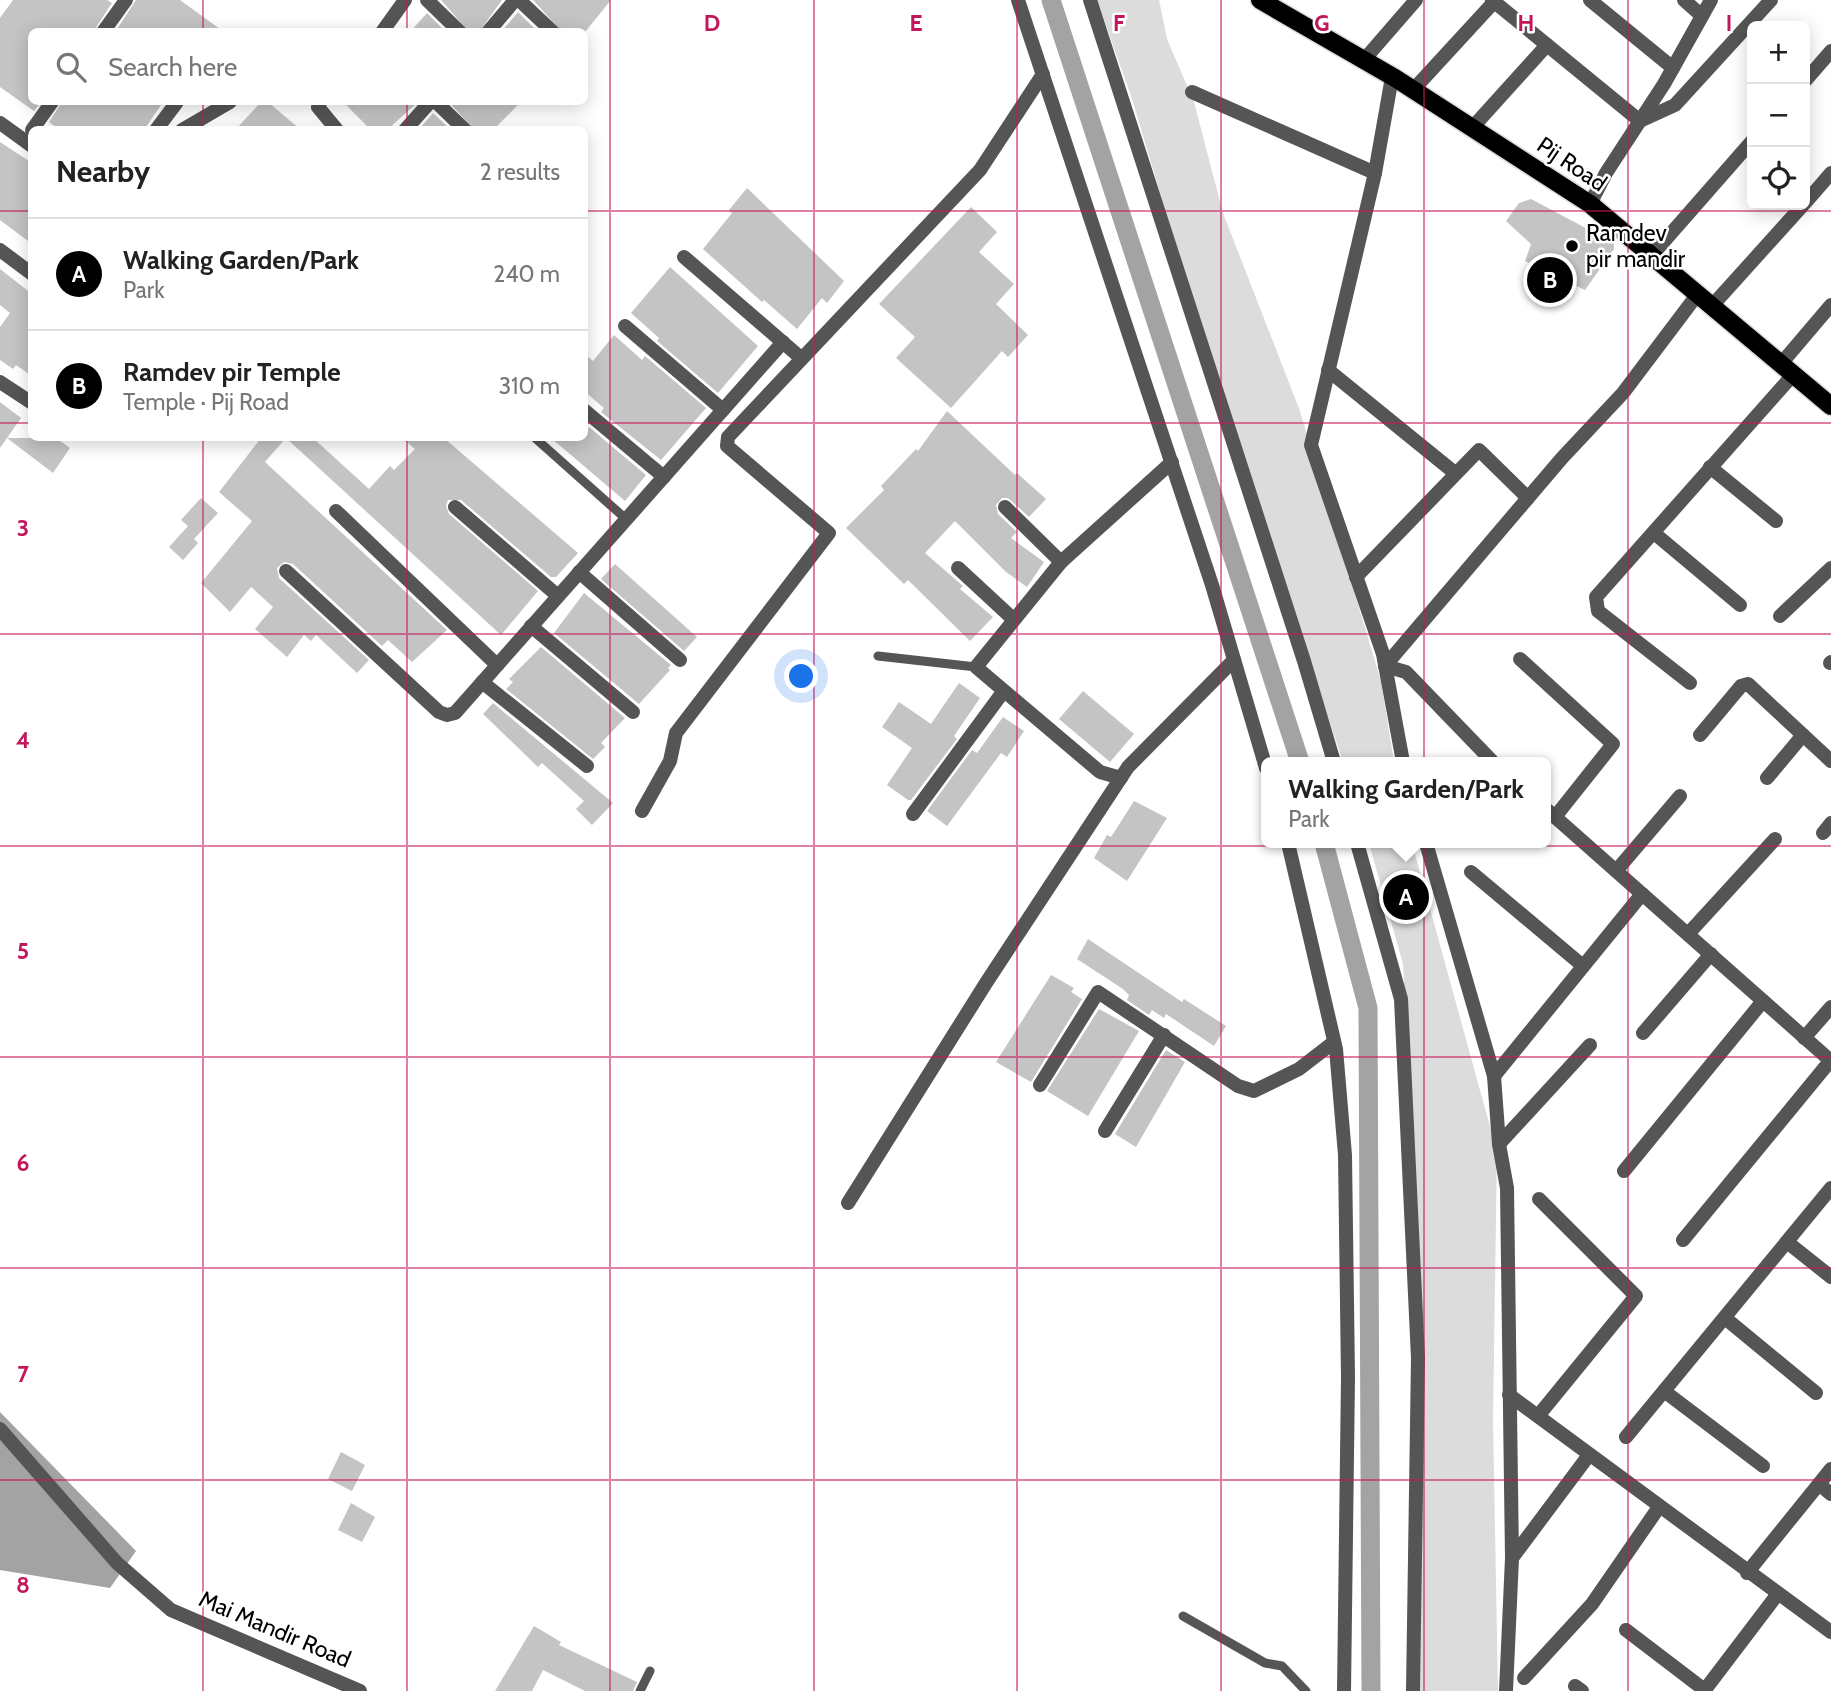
<!DOCTYPE html>
<meta charset="utf-8">
<style>
:root{--surface:#fff;--page:#f2f2f2;--text:#222;--muted:#767676;--line:#e0e0e0;--accent:#000}
body{margin:0;font-family:Cabin,sans-serif;background:var(--page);color:var(--text)}
.controls{position:absolute;right:21px;top:21px;display:grid;overflow:hidden;border-radius:10px;box-shadow:0 4px 18px #0003}
.controls button{width:63px;height:63px;display:grid;place-items:center;padding:0;border:0;border-bottom:2px solid var(--line);background:var(--surface);color:var(--text);font:35px sans-serif}
.you{position:absolute;left:802px;top:677px;width:24px;height:24px;margin:-18px;border:5px solid #fff;border-radius:50%;background:#1a73e8;box-shadow:0 0 0 10px #1a73e833}
.badge{display:grid;place-items:center;width:46px;height:46px;border-radius:50%;background:var(--accent);color:#fff;font-size:23px;font-weight:700}
.pin{position:absolute;translate:-50% -50%;border:4px solid #fff;box-shadow:0 2px 7px #0006}
.popup{position:absolute;left:1261px;top:757px;width:290px;height:91px;box-sizing:border-box;display:grid;place-content:center;border-radius:10px;background:var(--surface);filter:drop-shadow(0 2px 5px #0005);font-size:23px;white-space:nowrap;color:var(--muted)}
.popup b{font-size:26px;color:var(--text)}
.popup::after{content:'';position:absolute;left:50%;top:100%;margin-left:-14px;border:14px solid transparent;border-top-color:var(--surface)}
.list{margin:0;padding:0;list-style:none}
h2{display:flex;justify-content:space-between;align-items:center;height:91px;margin:0;padding:0 28px;font-size:30px}
h2 small{font-size:23px;font-weight:400;color:var(--muted)}
.list li{display:grid;grid-template-columns:46px 1fr auto;gap:21px;align-items:center;box-sizing:border-box;height:112px;padding:0 28px;border-top:2px solid var(--line)}
.list b{display:block;font-size:26px;white-space:nowrap}
.list p{margin:0;font-size:23px;white-space:nowrap;color:var(--muted)}
.list em{font-size:23px;font-style:normal;color:var(--muted)}
.icon{flex:none;width:38px;height:38px;fill:none;stroke:currentColor;stroke-width:2;stroke-linecap:round;stroke-linejoin:round}
.map{position:relative;flex:none;width:1831px;height:1691px;overflow:hidden}
.search{position:absolute;background:var(--surface);box-shadow:0 4px 18px #0003;left:28px;top:28px;width:560px;height:77px;display:flex;align-items:center;gap:18px;box-sizing:border-box;padding:0 24px;border-radius:10px;color:var(--muted);font-size:26px}
.panel{position:absolute;background:var(--surface);box-shadow:0 4px 18px #0003;left:28px;top:126px;width:560px;height:315px;border-radius:10px}
.map>svg:first-child{display:block}
.green{fill:#dcdcdc}
.water{fill:#a3a3a3}
.lines{fill:none;stroke-linecap:round;stroke-linejoin:round}
.canal{stroke:#a3a3a3;stroke-width:19}
.building{fill:#c4c4c4}
.primary-casing{stroke:#dbdbdb;stroke-width:21}
.lane{stroke:#555;stroke-width:9}
.street{stroke:#555;stroke-width:14}
.primary{stroke:#000;stroke-width:18}
.grid{fill:none;stroke:#c2185b;stroke-width:2;stroke-opacity:0.55}
.poi-dot{fill:#000;stroke:#fff;stroke-width:2.5}
.labels{text-anchor:middle;dominant-baseline:central;stroke-width:5;stroke-linejoin:round;paint-order:stroke}
.street-label{font-size:23px;fill:#000;stroke:#fff}
.poi-label{font-size:23px;fill:#000;stroke:#fff;text-anchor:start}
.grid-label{font-size:23px;text-anchor:middle;font-weight:bold;fill:#c2185b;stroke:#fff;stroke-width:5;stroke-linejoin:round;paint-order:stroke}
</style>
<div class="map">
<svg width="1831" height="1691" viewBox="0 0 1831 1691">
<rect width="100%" height="100%" fill="#fff"/>
<g class="green">
<path d="M1097 0H1159L1167 39 1194 102 1223 213 1300 411 1381 681 1394 762H1343L1224 406 1132 99Z"/>
<path d="M1369 843H1412L1497 1152 1493 1419 1498 1691H1418L1414 1172 1403 964Z"/>
</g>
<path class="water" d="M0 1412 136 1551 110 1588 0 1570Z"/>
<g class="lines">
<g class="canal">
<path d="M1051 0 1300 762"/>
<path d="M1324 843 1368 1008 1371 1691"/>
</g>
</g>
<g class="building">
<path d="M13 0H107L112 3 93 32H32V102H41L34 111 0 87V18Z"/>
<path d="M136 0H180L224 32H115Z"/>
<path d="M441 0H502L479 32H469Z"/>
<path d="M533 0H611L585 32H562Z"/>
<path d="M518 12 538 32H501Z"/>
<path d="M427 13 446 32H410Z"/>
<path d="M62 102H61H163L144 130H60L49 122Z"/>
<path d="M261 102H268L301 130H235Z"/>
<path d="M343 102H418L387 130H371Z"/>
<path d="M449 102H521L493 130H474Z"/>
<path d="M433 113 451 130H423L421 127Z"/>
<path d="M0 142 32 163V244L0 220Z"/>
<path d="M747 188 844 281 827 303 822 298 797 329 764 300 762 302 703 249 732 213 729 210Z"/>
<path d="M1531 199 1614 243V249L1585 290 1525 261 1531 244 1506 221 1519 203Z"/>
<path d="M971 207 997 232 979 252 1014 284 996 304 1028 335 1008 357 1002 351 951 408 896 358 915 337 879 304Z"/>
<path d="M670 267 758 346 718 393 657 341 659 338 631 313Z"/>
<path d="M0 269 32 294V376L16 365 13 369 0 360V327L10 313 0 305Z"/>
<path d="M614 335 642 360 645 356 706 408 661 460 601 412 604 408 584 391V353L593 361Z"/>
<path d="M0 402 21 418 0 448Z"/>
<path d="M947 411 1015 475 1017 473 1046 499 1029 517 1008 498H1002L996 505 998 514 1017 532 1011 538 1044 562 1027 587 1006 572 955 521 925 553 963 586 960 589 993 617 970 641 908 580 904 584 846 528 884 490 881 486 916 449 918 451Z"/>
<path d="M589 427 646 475 625 501 551 438H584Z"/>
<path d="M7 438H56L70 448 53 473Z"/>
<path d="M261 438H313L369 489 390 466 394 470 415 449 402 438H444L578 553 556 577H551L461 500H448L446 506 449 514 538 591 501 635 286 438 265 462 447 630 412 662 388 640 382 646 293 564 284 562 277 568 279 578 369 660 357 673 316 635 311 641 304 635 287 657 255 629 273 607 251 587 230 612 201 583 252 521 219 492Z"/>
<path d="M201 498 218 513 194 539 198 543 183 560 169 547 188 526 181 520Z"/>
<path d="M615 564 697 637 684 651 601 579Z"/>
<path d="M584 593 671 665 668 668 670 670 639 704 554 633Z"/>
<path d="M541 647 625 718 601 743 605 747 593 759 506 689 513 682 509 679Z"/>
<path d="M959 683 980 698 954 736 957 739 911 800H908L887 785 912 748 882 727 899 702 931 724Z"/>
<path d="M1083 691 1134 734 1110 762 1059 719Z"/>
<path d="M493 703 613 803 592 825 576 809 584 801 542 763 538 767 483 714Z"/>
<path d="M1003 717 1024 731 1007 757 1001 753 947 826 927 811 972 750 977 753Z"/>
<path d="M1134 801 1167 818 1127 881 1094 858 1107 835 1111 837Z"/>
<path d="M1088 939 1182 1002 1184 999 1226 1026 1214 1046 1166 1014 1164 1018 1152 1010 1149 1015 1127 1000 1129 995 1123 989 1077 959Z"/>
<path d="M1051 975 1074 988 1071 992 1082 999 1031 1082 996 1062Z"/>
<path d="M1099 1009 1139 1031 1088 1116 1047 1091Z"/>
<path d="M1166 1050 1185 1062 1136 1147 1115 1134Z"/>
<path d="M341 1452 365 1465 352 1491 328 1479Z"/>
<path d="M351 1503 375 1517 362 1542 338 1530Z"/>
<path d="M534 1626 561 1642 559 1645 637 1682 633 1691H585L543 1670 532 1691H495Z"/>
</g>
<g class="lines">
<g class="primary-casing">
<path id="primary" d="M1260 0 1395 78 1590 204 1831 406"/>
</g>
<g class="lane">
<path d="M535 438 626 519"/>
<path d="M878 656 976 667"/>
<path d="M1183 1616 1265 1663 1282 1666 1306 1691"/>
<path d="M640 1691 650 1671"/>
</g>
<g class="street">
<path d="M427 0 460 32"/>
<path d="M519 0 553 32"/>
<path d="M1018 0 1212 585 1266 768"/>
<path d="M1090 0 1304 661 1334 762"/>
<path d="M1492 0 1640 121 1675 105 1771 0"/>
<path d="M1590 0 1673 68"/>
<path d="M1684 0 1702 16"/>
<path d="M103 32 126 0"/>
<path d="M382 32 405 0"/>
<path d="M488 32 515 0"/>
<path d="M1363 61 1416 0"/>
<path d="M1392 77 1375 173 1311 445 1383 654 1403 762"/>
<path d="M1805 81 1831 51"/>
<path d="M1413 90 1494 2"/>
<path d="M1192 92 1375 173"/>
<path d="M320 102 318 107 337 130"/>
<path d="M436 102 465 130"/>
<path d="M0 123 32 146"/>
<path d="M1472 128 1547 45"/>
<path d="M32 130 52 102"/>
<path d="M156 130 177 102"/>
<path d="M182 130 230 102"/>
<path d="M405 130 430 102"/>
<path d="M1805 203 1831 173"/>
<path d="M1590 204 1606 173 1664 84 1711 0"/>
<path d="M0 250 32 274"/>
<path d="M1652 255 1752 141"/>
<path d="M684 257 801 358"/>
<path d="M1711 307 1803 205"/>
<path d="M625 326 723 410"/>
<path d="M1780 365 1831 305"/>
<path d="M1328 370 1455 473"/>
<path d="M0 382 32 403"/>
<path d="M584 410 664 477"/>
<path d="M1710 467 1776 521"/>
<path d="M455 507 558 596"/>
<path d="M1005 507 1061 562"/>
<path d="M336 511 497 665"/>
<path d="M1654 533 1740 605"/>
<path d="M958 568 1012 618"/>
<path d="M286 571 439 712 447 715 455 713 783 342"/>
<path d="M579 572 680 660"/>
<path d="M1356 577 1479 450 1528 498"/>
<path d="M1780 616 1831 568"/>
<path d="M531 626 633 712"/>
<path d="M1520 659 1613 744 1555 817"/>
<path d="M1830 663 1831 662"/>
<path d="M482 682 587 766"/>
<path d="M1690 683 1598 611 1596 597 1792 376"/>
<path d="M1700 735 1741 686 1748 684 1831 761"/>
<path d="M1493 762 1406 672 1385 666 1562 458 1623 393 1697 295"/>
<path d="M1121 778 1100 772 976 667 1061 562 1172 462"/>
<path d="M1767 778 1803 735"/>
<path d="M1546 809 1831 1061"/>
<path d="M642 811 670 761 676 733 829 533 727 446 728 437 980 170 1043 74"/>
<path d="M913 814 1003 692"/>
<path d="M1823 833 1831 823"/>
<path d="M1288 843 1336 1049 1345 1155 1348 1377 1344 1691"/>
<path d="M1357 843 1401 999 1418 1358 1413 1691"/>
<path d="M1426 843 1494 1076 1499 1144 1507 1188 1512 1558 1506 1691"/>
<path d="M1616 871 1680 796"/>
<path d="M1471 872 1583 966"/>
<path d="M1688 934 1775 839"/>
<path d="M1643 1033 1711 954"/>
<path d="M1804 1038 1831 1007"/>
<path d="M1494 1076 1642 894"/>
<path d="M1040 1085 1098 992 1238 1086 1254 1091 1299 1069 1334 1042"/>
<path d="M1105 1131 1164 1035"/>
<path d="M1499 1144 1590 1045"/>
<path d="M1624 1171 1763 1001"/>
<path d="M848 1203 986 983 1128 767 1234 660"/>
<path d="M1683 1240 1831 1060"/>
<path d="M1787 1242 1831 1277"/>
<path d="M1725 1318 1816 1393"/>
<path d="M1664 1391 1763 1466"/>
<path d="M1509 1395 1831 1632"/>
<path d="M1538 1416 1636 1296 1539 1199"/>
<path d="M0 1429 117 1563 171 1610 360 1691"/>
<path d="M1626 1437 1831 1188"/>
<path d="M1819 1484 1831 1494"/>
<path d="M1512 1558 1589 1455"/>
<path d="M1747 1573 1831 1469"/>
<path d="M1626 1630 1706 1691"/>
<path d="M1524 1678 1592 1604 1659 1507"/>
<path d="M1575 1686 1582 1691"/>
<path d="M1704 1691 1777 1595"/>
</g>
<use href="#primary" class="primary"/>
</g>
<path class="grid" d="M203 0V32M407 0V32M610 0V1691M814 0V1691M1017 0V1691M1221 0V1691M1424 0V1691M1628 0V1691M203 102V130M407 102V130M0 211H32M584 211H1831M0 423H32M584 423H1831M203 438V1691M407 438V1691M0 634H1831M0 846H1831M0 1057H1831M0 1268H1831M0 1480H1831"/>
<circle class="poi-dot" cx="1572" cy="246" r="7"/>
<g class="labels">
<g class="street-label">
<text transform="translate(1572 164) rotate(34)">Pij Road</text>
<text transform="translate(275 1629) rotate(23)">Mai Mandir Road</text>
</g>
<g class="poi-label">
<text x="1586" y="233">Ramdev<tspan x="1586" dy="26">pir mandir</tspan></text>
</g>
</g>
<g class="grid-label">
<text x="712" y="31">D</text>
<text x="916" y="31">E</text>
<text x="1119" y="31">F</text>
<text x="1322" y="31">G</text>
<text x="1526" y="31">H</text>
<text x="1729" y="31">I</text>
<text x="23" y="536">3</text>
<text x="23" y="748">4</text>
<text x="23" y="959">5</text>
<text x="23" y="1171">6</text>
<text x="23" y="1382">7</text>
<text x="23" y="1593">8</text>
</g>
</svg>
<div class="controls">
<button>+</button>
<button>−</button>
<button><svg class="icon" aria-label="locate" viewBox="0 0 24 24"><circle cx="12" cy="12" r="6"/><path d="M12 2v4M12 18v4M2 12h4M18 12h4"/></svg></button>
</div>
<div class="you"></div>
<div class="pin badge" style="left:1406px;top:897px">A</div>
<div class="popup"><b>Walking Garden/Park</b>Park</div>
<div class="pin badge" style="left:1550px;top:280px">B</div>
<div class="search"><svg class="icon" aria-label="search" viewBox="0 0 24 24"><circle cx="10" cy="10" r="6"/><path d="M15 15l6 6"/></svg>Search here</div>
<section class="panel">
<h2>Nearby<small>2 results</small></h2>
<ul class="list">
<li><span class="badge">A</span><div><b>Walking Garden/Park</b><p>Park</p></div><em>240 m</em></li>
<li><span class="badge">B</span><div><b>Ramdev pir Temple</b><p>Temple · Pij Road</p></div><em>310 m</em></li>
</ul>
</section>
</div>
